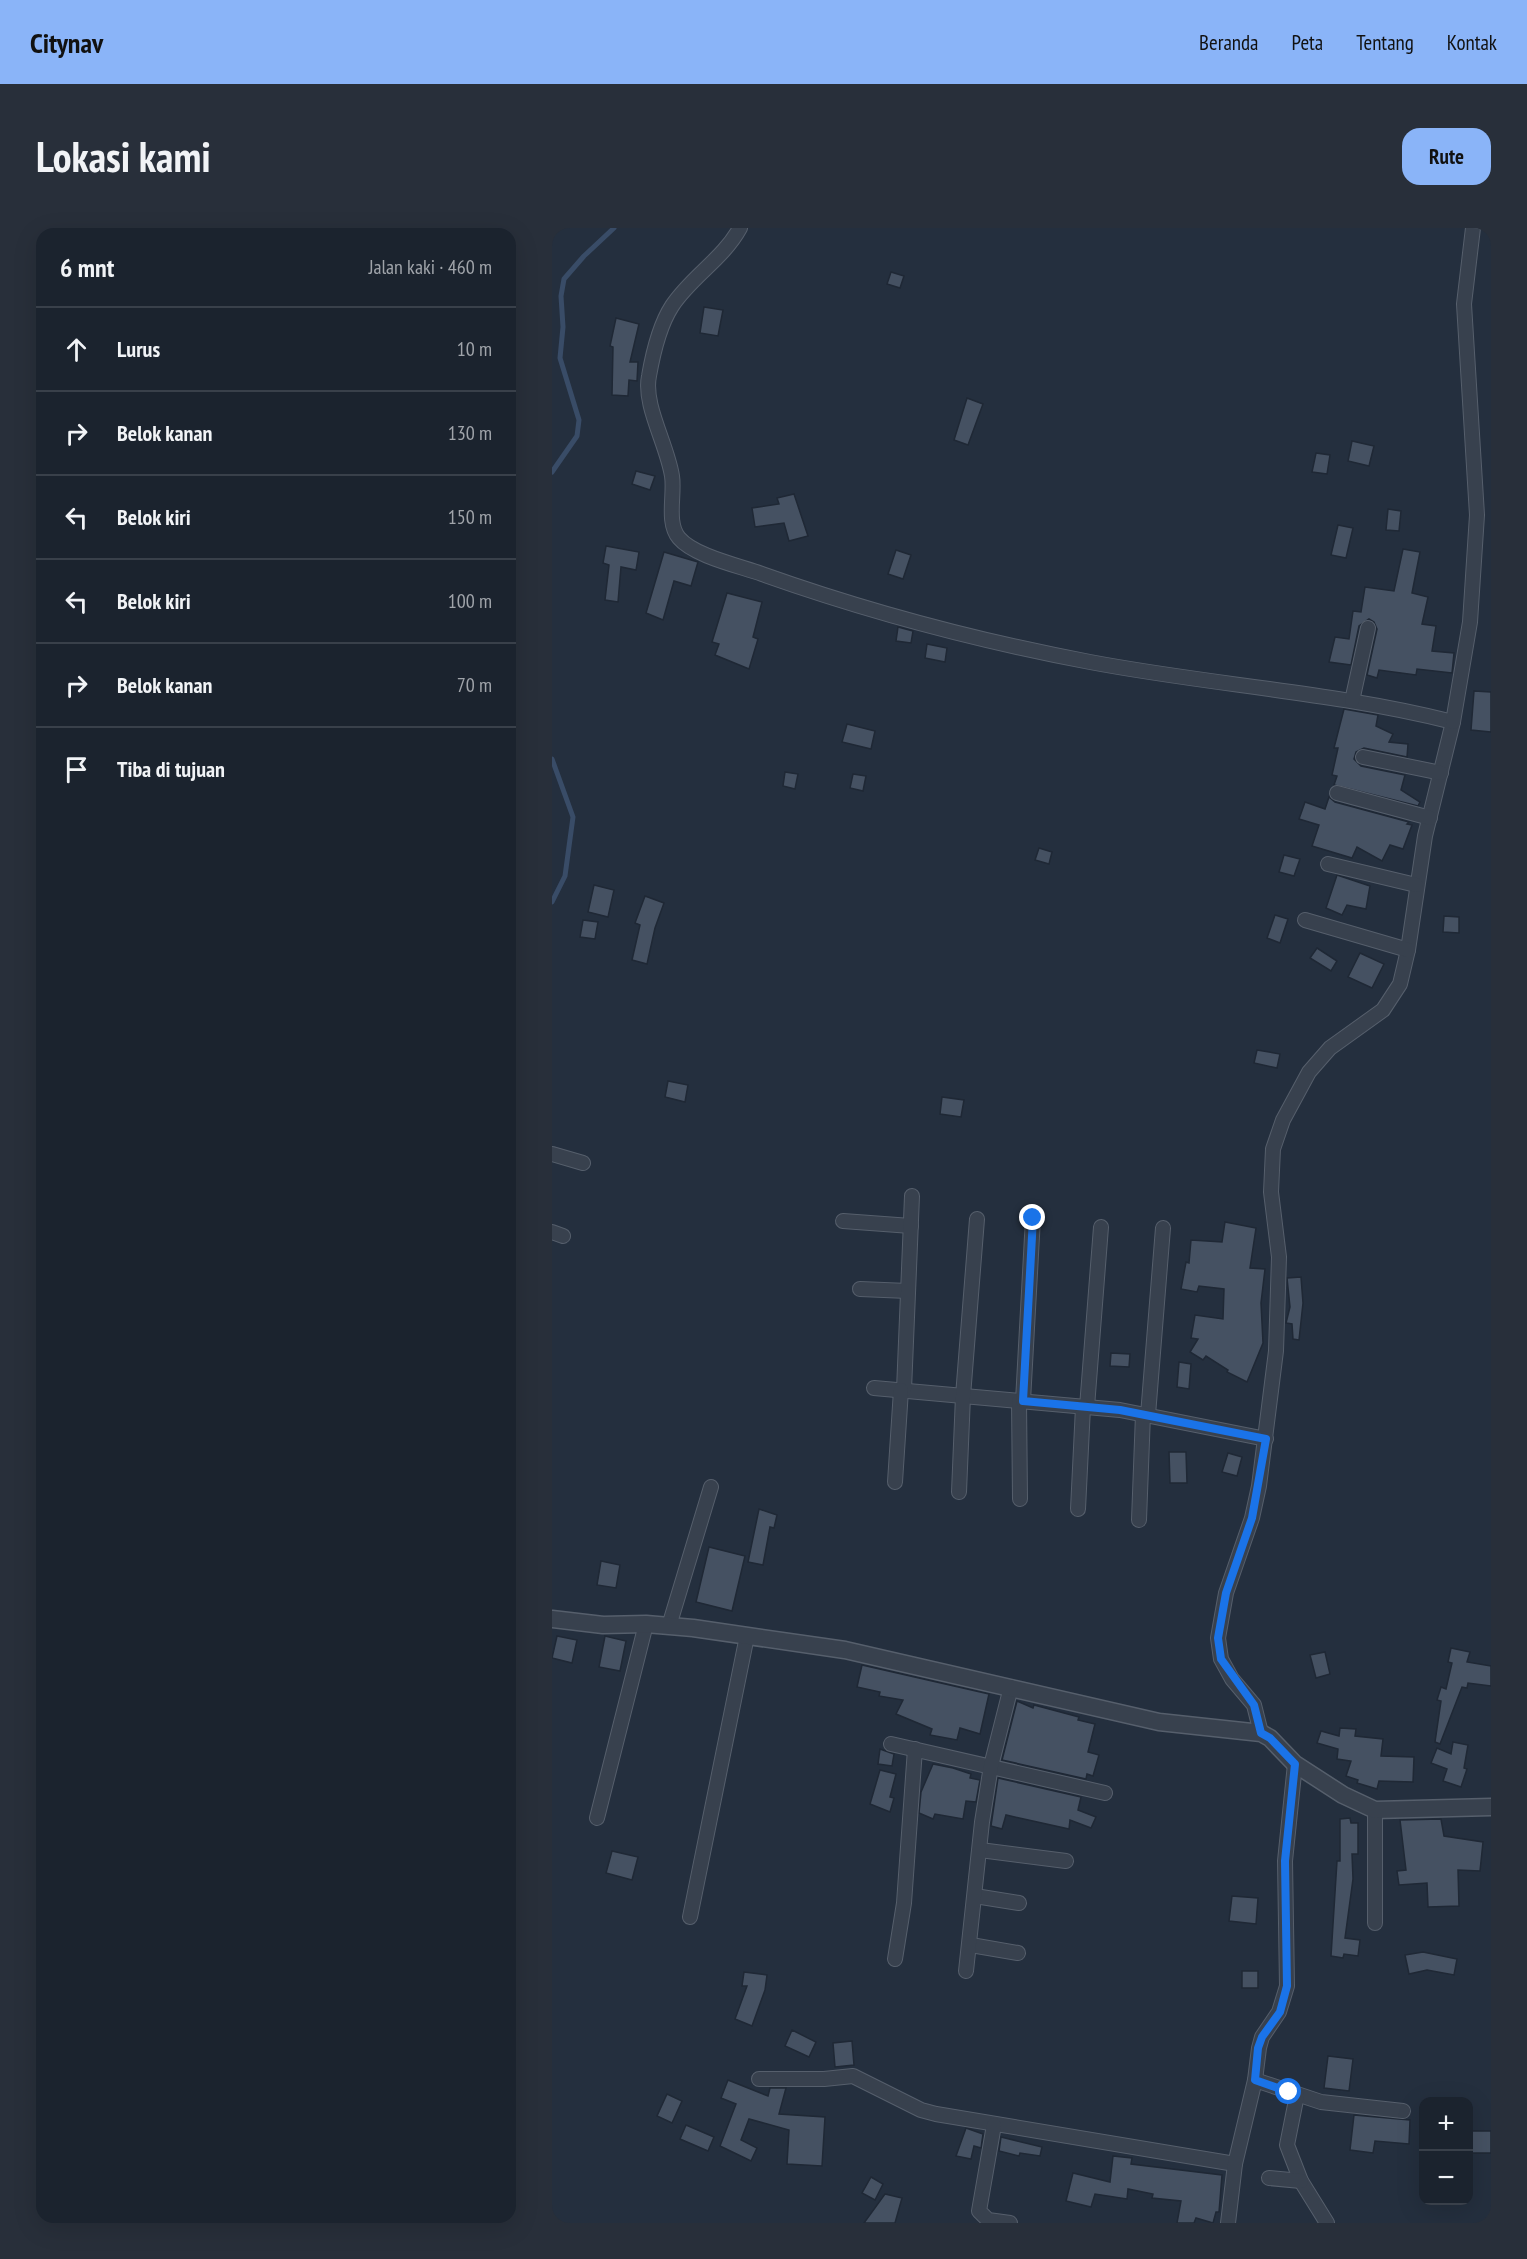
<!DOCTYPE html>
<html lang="id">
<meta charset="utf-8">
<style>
:root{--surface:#1b232e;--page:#282f3a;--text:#f1f3f6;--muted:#a0a4aa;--line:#39404a;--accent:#8ab4f8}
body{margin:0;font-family:"PT Sans Narrow",sans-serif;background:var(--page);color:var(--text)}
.controls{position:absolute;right:18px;bottom:18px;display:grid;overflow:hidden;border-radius:12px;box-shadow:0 6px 24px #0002}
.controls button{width:54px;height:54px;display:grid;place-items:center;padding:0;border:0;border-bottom:2px solid var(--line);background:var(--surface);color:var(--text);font:30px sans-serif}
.stop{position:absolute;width:18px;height:18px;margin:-14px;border:4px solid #1a73e8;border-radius:50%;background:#fff}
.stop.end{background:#1a73e8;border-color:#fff;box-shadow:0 2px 6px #0008}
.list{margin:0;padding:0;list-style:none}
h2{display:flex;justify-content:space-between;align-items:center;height:78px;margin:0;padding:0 24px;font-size:26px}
h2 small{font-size:20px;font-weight:400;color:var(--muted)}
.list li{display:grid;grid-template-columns:39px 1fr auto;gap:18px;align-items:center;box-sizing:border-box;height:84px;padding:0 24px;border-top:2px solid var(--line)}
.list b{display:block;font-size:22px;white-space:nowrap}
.list em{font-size:20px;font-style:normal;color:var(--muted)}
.icon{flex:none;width:33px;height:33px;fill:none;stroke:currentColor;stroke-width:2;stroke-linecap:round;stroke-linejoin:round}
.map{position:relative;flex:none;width:939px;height:1995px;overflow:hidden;border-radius:18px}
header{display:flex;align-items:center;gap:36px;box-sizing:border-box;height:84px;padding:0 30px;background:var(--accent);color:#111}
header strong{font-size:28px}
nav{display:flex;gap:33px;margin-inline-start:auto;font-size:21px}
.intro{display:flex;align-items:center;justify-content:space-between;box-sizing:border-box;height:144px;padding:0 36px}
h1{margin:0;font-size:42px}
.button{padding:15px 27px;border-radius:18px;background:var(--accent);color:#111;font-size:21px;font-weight:700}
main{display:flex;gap:36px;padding:0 36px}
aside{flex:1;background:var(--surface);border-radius:18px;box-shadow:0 6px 24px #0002}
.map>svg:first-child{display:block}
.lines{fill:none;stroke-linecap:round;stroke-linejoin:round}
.stream{stroke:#394c67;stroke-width:5}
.building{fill:#455162;stroke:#1f2835;stroke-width:1.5}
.minor-casing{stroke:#565f6c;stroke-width:16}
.tertiary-casing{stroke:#565f6c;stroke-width:19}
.minor{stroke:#38414e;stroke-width:14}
.tertiary{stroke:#38414e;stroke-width:16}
.route{stroke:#1a73e8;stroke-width:8}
</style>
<header>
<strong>Citynav</strong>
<nav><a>Beranda</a><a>Peta</a><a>Tentang</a><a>Kontak</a></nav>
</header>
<div class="intro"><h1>Lokasi kami</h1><a class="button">Rute</a></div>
<main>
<aside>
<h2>6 mnt<small>Jalan kaki · 460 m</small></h2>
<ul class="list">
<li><svg class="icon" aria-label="ahead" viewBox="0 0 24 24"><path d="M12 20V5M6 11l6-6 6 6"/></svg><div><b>Lurus</b></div><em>10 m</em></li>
<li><svg class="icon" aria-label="right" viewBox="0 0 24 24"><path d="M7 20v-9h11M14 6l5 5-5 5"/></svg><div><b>Belok kanan</b></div><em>130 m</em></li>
<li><svg class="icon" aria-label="left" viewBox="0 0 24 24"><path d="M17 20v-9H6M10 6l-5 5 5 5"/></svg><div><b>Belok kiri</b></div><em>150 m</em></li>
<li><svg class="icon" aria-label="left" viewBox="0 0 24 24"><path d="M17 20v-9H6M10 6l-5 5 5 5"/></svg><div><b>Belok kiri</b></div><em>100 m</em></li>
<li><svg class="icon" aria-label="right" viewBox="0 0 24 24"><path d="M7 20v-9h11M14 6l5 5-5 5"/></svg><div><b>Belok kanan</b></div><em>70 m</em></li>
<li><svg class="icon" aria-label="arrive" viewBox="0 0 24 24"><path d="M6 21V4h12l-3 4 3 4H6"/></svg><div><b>Tiba di tujuan</b></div></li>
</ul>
</aside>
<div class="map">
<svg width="939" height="1995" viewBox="0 0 939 1995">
<rect width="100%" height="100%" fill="#242f3e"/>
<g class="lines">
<g class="stream">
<path d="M0 244 25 208 27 192 8 130 11 99 9 68 12 51 32 28 62 0"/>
<path d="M0 531 21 589 13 648 0 674"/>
</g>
</g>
<g class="building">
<path d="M339 44 352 48 348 60 335 56Z"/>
<path d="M152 79 171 82 166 108 148 105Z"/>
<path d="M64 90 87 96 78 134H86L85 153 77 152 76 168 60 167 61 119 58 118Z"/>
<path d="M415 170 431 176 416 217 402 212Z"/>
<path d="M800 213 822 218 817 238 796 233Z"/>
<path d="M764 225 778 227 775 246 760 244Z"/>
<path d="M84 243 103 248 98 262 80 256Z"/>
<path d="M242 266 256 308 237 313 232 295 203 299 200 280 227 276 225 270Z"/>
<path d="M836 281 849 283 847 303 834 302Z"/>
<path d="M786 297 801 300 794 330 779 327Z"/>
<path d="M54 318 87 324 84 342 69 339 66 374 53 372 57 337 51 335Z"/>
<path d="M851 321 868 324 860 365 876 369 870 396 884 398 880 423 902 425 900 445 865 441 864 447 827 442 825 450 815 447 825 401 822 394 817 391 807 398 799 437 777 434 783 409 797 411 801 383 809 384 813 359 842 363Z"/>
<path d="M344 322 359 327 351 351 336 346Z"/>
<path d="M112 324 146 334 139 358 122 353 111 392 94 385Z"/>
<path d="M175 365 210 374 201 409 206 411 197 441 163 427 167 416 160 414Z"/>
<path d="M346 399 361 403 359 415 344 413Z"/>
<path d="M375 416 395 420 393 434 373 430Z"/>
<path d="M922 463 939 464V504L919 502Z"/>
<path d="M792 481 826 487 824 498 841 506 837 514 856 516 855 529 812 520 804 524 802 531 809 538 853 547 849 562 868 574 866 578 782 557 785 548 780 547 786 520H782Z"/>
<path d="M295 496 323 503 319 521 290 514Z"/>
<path d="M233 544 246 546 243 561 231 558Z"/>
<path d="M301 546 314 548 311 563 298 560Z"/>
<path d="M777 569 783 574 857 594 855 596 860 597 851 621 838 617 830 633 805 619 800 630 760 618 767 597 747 591 753 574 773 581Z"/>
<path d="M487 620 500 624 497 636 483 632Z"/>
<path d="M732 627 748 631 742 648 727 644Z"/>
<path d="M785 647 818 658 814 681 795 677 790 687 774 680Z"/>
<path d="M42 657 62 662 56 689 36 684Z"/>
<path d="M93 668 112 675 103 700 95 736 80 732 88 697 83 695Z"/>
<path d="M723 687 736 691 728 715 715 710Z"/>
<path d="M892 688 907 689V705L891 704Z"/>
<path d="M31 692 46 694 43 711 28 709Z"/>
<path d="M765 720 785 733 779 743 758 730Z"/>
<path d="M808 725 832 736 820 760 796 749Z"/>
<path d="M705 822 728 826 725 840 702 835Z"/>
<path d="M116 853 136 857 133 874 113 869Z"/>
<path d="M390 869 412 872 409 889 388 886Z"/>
<path d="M673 994 704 1000 698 1040 713 1041 709 1075 711 1115 695 1154 675 1144 676 1142 654 1128 651 1132 638 1124 646 1111 639 1110 643 1087 671 1091 672 1061 647 1058 645 1064 629 1061 634 1034 637 1035 639 1012 670 1014Z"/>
<path d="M749 1049 751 1075 747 1112 741 1111 740 1096 734 1095 738 1079 735 1050Z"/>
<path d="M559 1125 578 1126 577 1139 558 1138Z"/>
<path d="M627 1134 639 1136 637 1161 625 1159Z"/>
<path d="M617 1224H634L635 1255H618Z"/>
<path d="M676 1225 690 1229 685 1248 670 1244Z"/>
<path d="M207 1281 225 1287 222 1300 218 1299 211 1337 196 1334Z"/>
<path d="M157 1319 193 1328 180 1383 144 1374Z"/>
<path d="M49 1333 68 1337 64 1360 45 1357Z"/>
<path d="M5 1408 25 1412 20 1435 0 1430Z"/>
<path d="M53 1408 74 1413 68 1443 47 1439Z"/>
<path d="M899 1420 918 1424 915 1434 939 1438V1458L916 1455 915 1460 910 1459 888 1516 883 1514 889 1473 885 1472 889 1459 894 1461 900 1435 896 1434Z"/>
<path d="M773 1424 778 1446 764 1450 758 1427Z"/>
<path d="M310 1437 437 1466 428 1506 408 1500 405 1512 378 1507 380 1501 344 1486 351 1472 327 1468 328 1464 305 1459Z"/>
<path d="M465 1473 481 1480 482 1477 527 1489 526 1492 543 1496 536 1524 547 1527 541 1548 535 1546 534 1551 450 1532Z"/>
<path d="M788 1500 804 1501 803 1508 831 1511 829 1528 862 1529 861 1554 827 1553 825 1561 805 1555 806 1552 794 1548 799 1533 785 1531 786 1521 765 1515 769 1503 787 1508Z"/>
<path d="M901 1514 916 1517 912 1540 915 1541 909 1559 891 1553 895 1541 879 1535 885 1520 899 1526Z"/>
<path d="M328 1521 342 1526 340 1538 326 1536Z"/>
<path d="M381 1536 401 1540 419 1546 418 1550 428 1552 424 1574 414 1573 411 1591 383 1586 381 1591 367 1585 369 1564Z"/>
<path d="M328 1542 344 1546 338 1569 342 1570 338 1584 318 1576Z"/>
<path d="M446 1550 529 1569 526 1582 544 1589 539 1600 518 1592 517 1601 454 1587 450 1601 439 1598Z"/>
<path d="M798 1590 799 1595H806V1626H800L801 1651 793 1710 808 1712 806 1728 792 1726 791 1730 779 1728 785 1633H788V1591Z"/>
<path d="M889 1591 892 1608 931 1614 928 1643 906 1642 907 1678 876 1679 875 1655 847 1657 845 1643 854 1642 848 1592Z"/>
<path d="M60 1623 86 1629 80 1652 54 1645Z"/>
<path d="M680 1668 706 1670 704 1696 677 1693Z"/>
<path d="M871 1724 905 1731 902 1747 875 1742 857 1746 853 1727Z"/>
<rect x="690" y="1743" width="16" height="17"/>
<path d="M192 1744 215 1747 213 1762 200 1798 183 1791 195 1758H190Z"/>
<path d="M240 1802 264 1814 257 1829 233 1818Z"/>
<path d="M300 1813 302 1837 283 1839 281 1815Z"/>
<path d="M776 1828 801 1831 797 1863 772 1860Z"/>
<path d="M176 1852 216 1868 218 1860H234L227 1886 273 1889 270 1938 235 1936 237 1902 197 1891 189 1912 205 1920 199 1933 168 1918 184 1876 169 1870Z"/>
<path d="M115 1866 130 1873 120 1895 105 1888Z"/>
<path d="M802 1887 858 1892 857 1916 823 1913 821 1925 798 1922Z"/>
<path d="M134 1897 162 1909 156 1923 128 1911Z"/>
<path d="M414 1900 431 1906 429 1920 422 1918 419 1931 404 1928Z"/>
<rect x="916" y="1903" width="23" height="22"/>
<path d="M449 1909 490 1919 488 1928 468 1925 467 1928 447 1923Z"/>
<path d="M561 1928 580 1930 579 1936 670 1947 667 1984H664L661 1995 644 1990 642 1995H625L629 1973 600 1970 601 1966 576 1961 575 1971 543 1966 539 1979 514 1973 521 1945 558 1954Z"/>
<path d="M319 1949 331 1956 323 1972 310 1965Z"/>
<path d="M333 1966 350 1970 343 1995H312Z"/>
</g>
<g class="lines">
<g class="minor-casing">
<g id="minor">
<path d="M188 0C171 31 139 49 120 78 107 98 101 125 97 148 91 177 115 216 120 248 123 266 114 295 127 310 142 328 188 338 210 346 317 384 427 413 538 434 659 457 782 464 901 494L873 608 856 722 848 756 831 782 778 820 757 844 731 892 721 921 719 964 727 1029 724 1123 707 1258 700 1290 674 1365 666 1410 669 1431 680 1451 702 1477 709 1505"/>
<path d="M800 473 816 400"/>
<path d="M901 494 918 394 925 287 912 76 921 0"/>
<path d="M811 529 889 545"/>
<path d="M785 565 878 590"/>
<path d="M776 636 864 657"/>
<path d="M753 692 856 722"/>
<path d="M0 926 31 935"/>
<path d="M291 993 359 998"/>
<path d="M0 1004 11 1008"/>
<path d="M308 1061 356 1063"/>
<path d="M322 1160 568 1182 714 1211"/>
<path d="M352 1162 360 968"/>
<path d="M467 1173 468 1271"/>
<path d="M471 1173 481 990"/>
<path d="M535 1179 549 999"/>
<path d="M596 1187 611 1000"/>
<path d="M343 1254 349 1162"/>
<path d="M407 1264 411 1168 425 991"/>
<path d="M526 1281 531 1179"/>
<path d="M587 1292 591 1186"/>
<path d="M117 1398 159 1259"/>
<path d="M339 1516 553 1565"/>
<path d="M45 1590 94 1396"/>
<path d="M428 1622 514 1633"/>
<path d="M423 1668 467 1675"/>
<path d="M138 1689 195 1408"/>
<path d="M823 1695V1582"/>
<path d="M419 1717 466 1725"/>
<path d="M343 1731 352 1675 363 1521"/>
<path d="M414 1743 430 1594 439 1538 459 1459"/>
<path d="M207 1851H272L301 1848 369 1882 384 1886 683 1936"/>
<path d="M703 1852 769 1874 851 1883"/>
<path d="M745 1867 735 1917 749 1953 775 1995"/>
<path d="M442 1897 427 1983 436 1992 458 1995"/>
<path d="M717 1950 749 1953"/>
<path d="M676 1995 683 1936 703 1852 707 1820 710 1809 727 1784 735 1758 733 1633 743 1536"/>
</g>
</g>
<g class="tertiary-casing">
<path id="tertiary" d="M0 1391 51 1397 94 1396 141 1400 293 1422 607 1494 709 1505 718 1510 743 1536 791 1567 823 1582 939 1579"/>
</g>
<use href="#minor" class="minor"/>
<use href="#tertiary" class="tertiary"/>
</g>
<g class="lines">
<path class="route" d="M481 990 471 1173 568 1182 714 1211 700 1290 674 1365 666 1410 669 1431 702 1477 709 1505 718 1510 743 1536 733 1633 735 1758 728 1784 710 1809 706 1820 703 1852 737 1864"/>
</g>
</svg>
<div class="controls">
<button>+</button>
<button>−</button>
</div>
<div class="stop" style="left:737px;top:1864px"></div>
<div class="stop end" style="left:481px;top:990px"></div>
</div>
</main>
